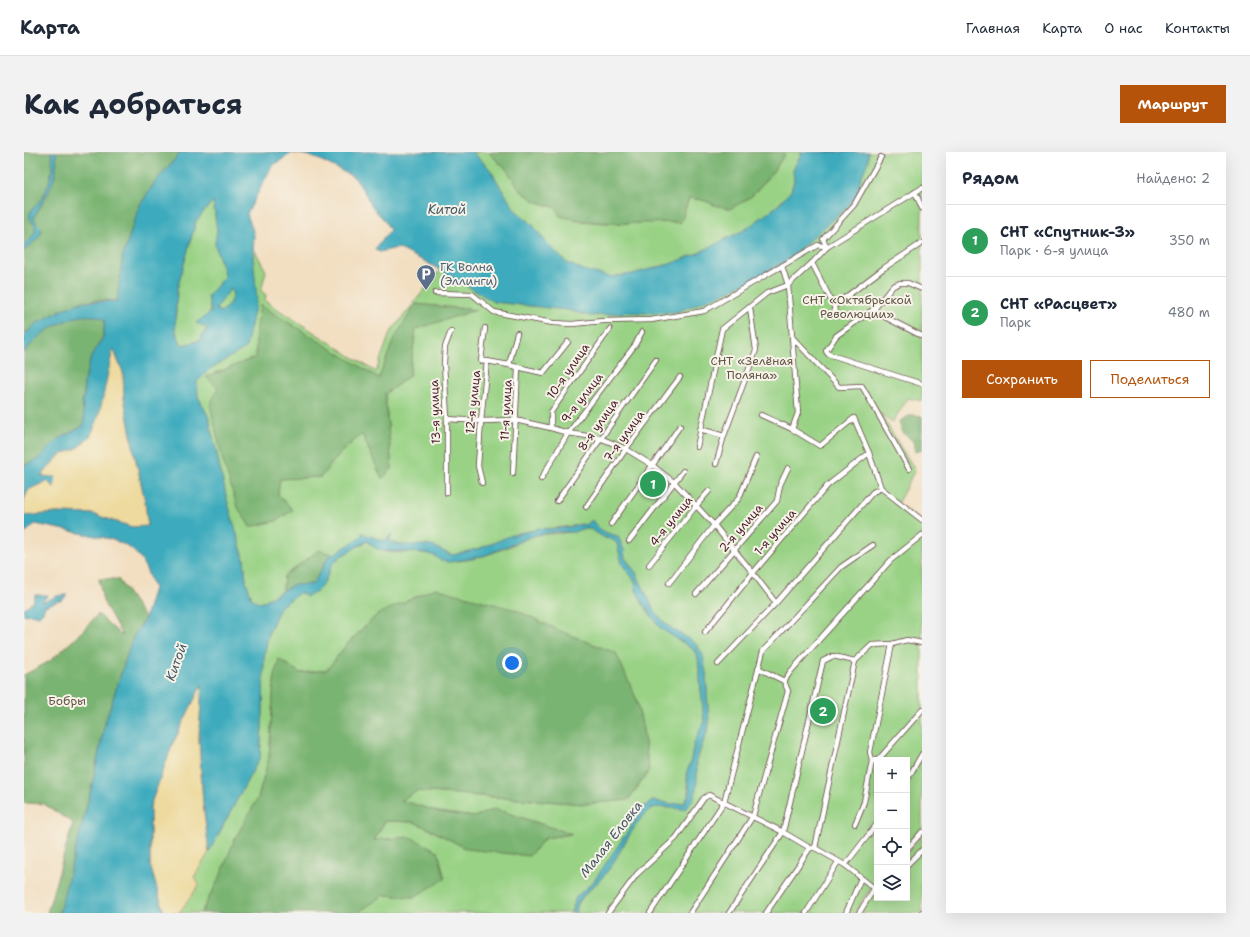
<!DOCTYPE html>
<html lang="ru">
<meta charset="utf-8">
<style>
:root{--surface:#fff;--page:#f2f2f3;--text:#1f2937;--muted:#747a83;--line:#e0e1e3;--accent:#b45309}
body{margin:0;font-family:"Shantell Sans",sans-serif;background:var(--page);color:var(--text)}
.controls{position:absolute;right:12px;bottom:12px;display:grid;overflow:hidden;border-radius:0px;box-shadow:0 4px 16px #0002}
.controls button{width:36px;height:36px;display:grid;place-items:center;padding:0;border:0;border-bottom:1px solid var(--line);background:var(--surface);color:var(--text);font:20px sans-serif}
.you{position:absolute;left:488px;top:511px;width:14px;height:14px;margin:-10px;border:3px solid #fff;border-radius:50%;background:#1a73e8;box-shadow:0 0 0 6px #1a73e833}
.badge{display:grid;place-items:center;width:26px;height:26px;border-radius:50%;background:var(--accent);color:#fff;font-size:13px;font-weight:700}
.pin{position:absolute;translate:-50% -50%;border:2px solid #fff;box-shadow:0 1px 4px #0006}
.list{margin:0;padding:0;list-style:none}
h2{display:flex;justify-content:space-between;align-items:center;height:52px;margin:0;padding:0 16px;font-size:17px}
h2 small{font-size:13px;font-weight:400;color:var(--muted)}
.list li{display:grid;grid-template-columns:26px 1fr auto;gap:12px;align-items:center;box-sizing:border-box;height:72px;padding:0 16px;border-top:1px solid var(--line)}
.list b{display:block;font-size:15px;white-space:nowrap}
.list p{margin:0;font-size:13px;white-space:nowrap;color:var(--muted)}
.list em{font-size:13px;font-style:normal;color:var(--muted)}
.actions{display:flex;gap:8px;padding:12px 16px}
.actions a{flex:1;padding:9px 0;border:1px solid var(--accent);border-radius:0px;text-align:center;font-size:14px;color:var(--accent)}
.actions .main{background:var(--accent);color:#fff}
.icon{flex:none;width:22px;height:22px;fill:none;stroke:currentColor;stroke-width:2;stroke-linecap:round;stroke-linejoin:round}
.map{position:relative;flex:none;width:898px;height:761px;overflow:hidden;border-radius:0px}
header{display:flex;align-items:center;gap:24px;box-sizing:border-box;height:56px;padding:0 20px;background:var(--surface);border-bottom:1px solid var(--line)}
header strong{font-size:19px}
nav{display:flex;gap:22px;margin-inline-start:auto;font-size:14px}
.intro{display:flex;align-items:center;justify-content:space-between;box-sizing:border-box;height:96px;padding:0 24px}
h1{margin:0;font-size:28px}
.button{padding:10px 18px;border-radius:0px;background:var(--accent);color:#fff;font-size:14px;font-weight:700}
main{display:flex;gap:24px;padding:0 24px}
aside{flex:1;background:var(--surface);border-radius:0px;box-shadow:0 4px 16px #0002}
.map>svg:first-child{display:block}
.green{fill:#99d285;stroke:#727858;fill-rule:evenodd}
.forest{fill:#7ab472;stroke:#626a4e}
.sand{fill:#eeda9e;stroke:#9c7c64}
.water{fill:#3eabbd;stroke:#446574;fill-rule:evenodd}
.lines{fill:none;stroke-linecap:round;stroke-linejoin:round}
.minor-casing{stroke:#633c42;stroke-width:6}
.minor{stroke:#fff;stroke-width:4.5}
.labels{text-anchor:middle;dominant-baseline:central;stroke-width:4;stroke-linejoin:round;paint-order:stroke}
.service-label{font-size:12px;fill:#4e5e75;stroke:#f7f3e8;text-anchor:start}
.park-label{font-size:12px;fill:#625546;stroke:#f7f3e8}
.street-label{font-size:12px;fill:#4a1f2b;stroke:#f7f3e8}
.water-label{font-size:13px;font-style:italic;fill:#455765;stroke:#f7f3e8}
</style>
<header>
<strong>Карта</strong>
<nav><a>Главная</a><a>Карта</a><a>О нас</a><a>Контакты</a></nav>
</header>
<div class="intro"><h1>Как добраться</h1><a class="button">Маршрут</a></div>
<main>
<div class="map">
<svg width="898" height="761" viewBox="0 0 898 761">
<rect width="100%" height="100%" fill="#f7f3e8"/>
<filter id="ink" filterUnits="userSpaceOnUse"><feTurbulence type="fractalNoise" baseFrequency=".025" numOctaves="2"/><feDisplacementMap in="SourceGraphic" scale="8" xChannelSelector="R" yChannelSelector="G"/><feConvolveMatrix kernelMatrix="1 2 1 2 8 2 1 2 1" color-interpolation-filters="sRGB"/></filter>
<filter id="wash" filterUnits="userSpaceOnUse"><feTurbulence type="fractalNoise" baseFrequency=".012" numOctaves="4" result="noise"/><feDisplacementMap in="SourceGraphic" scale="16" xChannelSelector="R" yChannelSelector="G"/><feGaussianBlur stdDeviation="0.9" result="paint"/><feColorMatrix in="noise" values="0 0 0 0 0 0 0 0 0 0 0 0 0 0 0 0 0 1.4 0 .05"/><feComposite in="paint" operator="in"/></filter>
<g filter="url(#wash)">
<rect width="100%" height="100%" fill="#f2dfc2"/>
<g class="green">
<path d="M448 0H464L483 18 496 38 511 49 532 56 553 69 580 71 657 70 665 46 679 48 691 53 751 17 762 0H778L769 18 770 29 767 39 752 55 722 77 672 102 646 112 608 122 586 125 562 119 543 111 522 90 507 71 491 58 465 16Z"/>
<path d="M844 0H898V249L884 246 868 271 856 261 891 318 873 352 898 369V676L883 693V608H853V729L837 750 832 761H551C555 741 571 736 582 721 590 711 596 698 603 687 606 681 611 675 615 669 619 665 623 659 628 656 632 654 655 657 661 657L673 625V609L678 592 684 578 685 572 682 521 667 488 647 476 637 467 629 456 612 421 601 406 592 384 578 379 568 369 562 373 557 372 550 374 518 377 494 381 457 396 429 403 418 399 411 395 377 393 366 390 367 386 365 384 361 389 342 383 310 402 294 399 260 424 259 438 237 451 228 447 222 429 220 407 203 348 185 266 174 244 173 229 186 217 201 209 229 105 230 97 242 119 237 139 242 143 241 149 352 220 366 181 416 118 470 150 543 158 566 164 606 160 619 161 635 160 803 71 816 62 833 41 837 26 844 9ZM392 152 451 158 392 177 385 224 361 242 368 317 358 327 338 282 316 301 297 325 255 327 254 343 195 236 182 225 232 205V182L355 226 370 187Z"/>
<path d="M189 49 193 79 191 92 201 125 184 144C188 166 188 170 174 189L158 193 151 178 153 137 172 69Z"/>
<path d="M207 136 209 144 204 154 197 160 192 157Z"/>
<path d="M557 377H566L581 386 587 387 593 391 598 412 611 429 612 438 619 452 636 476 669 497 674 505 680 569 670 592 666 612 662 622 665 644 660 651 648 652 628 649 570 729C561 736 549 749 547 761H333L360 743 390 745 386 685 350 688 361 669 390 670 413 681 475 700 505 703 521 686 547 682 471 657 450 665 415 660 376 648 393 639 561 652 604 648 625 619 619 578 612 546 536 479 492 458 354 462 323 492 303 518 276 521 255 507 250 529 245 606 234 647 210 689 196 725 177 761H155L160 754 170 725 236 605 239 560 240 504 245 480 256 455 275 441H278L282 445 294 438 299 433 309 411 317 404 343 389C346 391 349 394 353 396 367 404 385 399 401 401 410 402 415 409 424 409 445 411 469 401 489 393 495 390 502 386 509 384 524 380 544 383 557 377Z"/>
<path d="M898 683V761H838L847 742 853 736V746H883V701Z"/>
</g>
<g class="forest">
<path d="M0 0H27C31 15 25 36 16 49 14 53 10 55 7 58V69L11 74 12 78 9 85 0 93Z"/>
<path d="M32 0H157L131 30 116 53 99 103 93 149 77 148 58 150 42 156 11 172 0 184V99L15 85 18 77 12 71 10 65 25 41 28 30 32 22Z"/>
<path d="M464 0H762L751 17 728 44 706 57 691 53 679 48 665 46 657 70C618 71 574 74 536 64L532 56 511 49 496 38 483 18Z"/>
<path d="M392 152 452 158 392 177 385 224 361 242 368 317 358 327 338 282 316 301 297 325 256 327 254 343 269 358 252 369 226 375 213 354 199 309 186 253 194 236 182 225 232 205V182L236 153 355 226 370 187Z"/>
<path d="M61 163 74 164 81 168 79 185 67 205 60 230V244L58 250 60 266 59 274 33 288 14 307 0 314V202C10 182 40 167 61 163Z"/>
<path d="M887 263 898 264V298L891 300 889 289 877 279 876 269Z"/>
<path d="M295 398 306 402 289 432 269 433 259 438 260 424Z"/>
<path d="M75 427H94L121 466 109 485 81 571 67 638 35 761H23L49 671 20 652 0 651V523L26 509 56 482 74 462 99 485 79 449Z"/>
<path d="M411 436 492 458 536 479 592 501 612 546 619 578 625 619 604 648 561 652 393 639 377 648 415 660 450 665 471 657 548 682 521 686 505 704 443 697 413 681 390 670 361 669 350 688 386 685 414 699 421 727 390 745 360 743 333 761H177L196 725 210 689 234 646 245 606 250 529 255 507 276 521 303 518 323 492 354 462Z"/>
</g>
<g class="sand">
<path d="M89 196 94 209 99 220 100 246 111 304 121 349 124 375H108L69 362 33 361 0 364V348L4 338 23 329 30 334 17 325 35 304 43 300 52 297 67 283 80 237Z"/>
<path d="M178 531 175 586 179 651 185 700 170 725 175 733 155 761H140L126 713V654L149 591Z"/>
</g>
<g class="water">
<path d="M27 0H32C35 30 23 41 10 65L12 71 18 77 15 85 0 99V93C25 71 0 73 7 59 9 56 13 53 15 50 25 38 31 15 27 0Z"/>
<path d="M157 0H448L465 16 491 58 507 71 522 90 543 111 562 119 586 125 608 122 646 112 672 102 722 77 752 55 767 39 770 29 769 18 778 0H844V9L837 26 833 41 824 54 762 109 705 139 653 160 619 161 606 160 566 164 543 158 470 150 404 111 374 96 355 100 351 97 366 78 360 68 348 55 341 41 330 25 296 8 282 3 268 1 248 14 223 62 230 82 229 105 233 146 222 196 186 217 173 230 174 244 185 266 203 348 220 407 222 429 228 447 237 451 269 433 289 432 306 402H310L337 385 339 380 342 383 361 389 368 382 366 388V390L377 393H403L411 395 425 402 429 403 457 396 488 383 511 378 514 376C521 378 542 376 550 374 555 373 557 372 562 373L568 368C574 378 583 382 594 384L600 398 601 406 612 421 629 456 637 467 647 476 667 488 673 493 679 503 682 521 685 572C683 584 676 595 673 608 672 613 673 617 673 623 673 636 672 649 661 657 655 657 632 654 628 656 623 659 619 665 615 669 611 675 606 681 603 687 596 698 590 711 582 721 571 736 555 741 551 761H547L552 745 570 729 620 655 628 649 648 652 660 651 666 641 662 622 666 612 670 592 680 569 674 505 669 497 636 476 619 452 612 438 611 429 598 412 593 391 587 387 581 386 566 377H557L550 380H531L508 384 462 403 445 407 426 410 417 409 411 404 402 401 361 399 351 396 343 389 317 404 309 411 299 433 294 438 282 445 278 441H275L256 455 245 480 240 504 239 560 236 605 185 700 179 651 175 586 178 532 149 591 126 654V713L140 761H35L67 638 81 571 109 485 121 466 130 436C119 410 116 396 86 387L11 372 0 382V364L33 361 69 362 108 375 124 374 121 349 111 304 100 246 99 220 89 196 78 250 73 269 67 283 52 297 43 300 35 304 17 324 32 325 30 335 23 329 4 338 0 348V314L14 307 33 288 59 274 60 266 58 250 60 243V230L67 205 79 185 81 168C58 153 11 180 0 202V184L11 172 42 156 58 150 93 149 99 103 116 53 131 30ZM189 49 193 79 191 92 201 125 184 144 187 160 172 171 184 176 174 189 158 193 151 178 153 137 172 69ZM207 136 209 144 204 154 197 160 192 157Z"/>
<path d="M11 443H24L18 450H20L33 444 43 443 38 449H35L21 454 19 460 15 464 7 462 0 463V456L9 450Z"/>
</g>
</g>
<g filter="url(#ink)">
<g class="lines">
<g class="minor-casing">
<g id="minor">
<path d="M891 40 898 56"/>
<path d="M803 95 799 87 830 53 857 5"/>
<path d="M788 111 810 154 811 162"/>
<path d="M758 114 764 133 774 261 768 277"/>
<path d="M898 137 884 131H876L869 134 850 157 812 184 802 199 804 202 898 232"/>
<path d="M411 141 448 142 470 160 529 171 548 172 579 169 627 168 680 159 794 93 803 95"/>
<path d="M810 154 860 116 898 91"/>
<path d="M850 157 859 164 898 184"/>
<path d="M768 185 815 235 838 234 885 317"/>
<path d="M463 209 485 213 519 221 544 190"/>
<path d="M485 213 493 181"/>
<path d="M737 263 768 277 796 294 830 266 845 301 857 336 898 368"/>
<path d="M423 267 457 269 491 268 527 276 544 281 576 286 602 297 628 313 651 331 690 373 729 421 752 451"/>
<path d="M527 276V260L586 177"/>
<path d="M676 277 700 284"/>
<path d="M673 295 698 177 743 141 764 133 788 111 803 95 898 36"/>
<path d="M692 312 700 284 732 198 726 156"/>
<path d="M489 321 494 216"/>
<path d="M517 327 544 281 611 193 618 180"/>
<path d="M458 331 454 314 457 269 463 209H457L461 176"/>
<path d="M423 341V267L420 211 421 195 427 179"/>
<path d="M533 349 632 208"/>
<path d="M562 355 602 297 656 225"/>
<path d="M587 372 656 274"/>
<path d="M605 389 659 319"/>
<path d="M625 413 672 354 685 339"/>
<path d="M645 431 690 373 715 346 732 305"/>
<path d="M672 442 753 349 756 333 764 316"/>
<path d="M681 480 729 421 804 333 845 301"/>
<path d="M694 512 752 451 849 340 857 336"/>
<path d="M760 529 767 519 867 408 898 383"/>
<path d="M848 609 854 608 898 558"/>
<path d="M883 628 898 602"/>
<path d="M831 672 840 650 848 609 846 600 868 492"/>
<path d="M791 696 831 509"/>
<path d="M883 697 898 680"/>
<path d="M821 713 853 672"/>
<path d="M883 713 898 698"/>
<path d="M584 761 613 722 652 686 680 646 685 643 759 680 786 696H791L821 713 850 736"/>
<path d="M626 761 700 650 739 499 817 415 849 393"/>
<path d="M666 761 729 664 764 539 760 529 734 516"/>
<path d="M705 761 759 680 799 509 809 504 831 509 848 493 868 492 883 488 898 491"/>
<path d="M742 761 786 696"/>
<path d="M782 761 814 710"/>
<path d="M822 761 837 726"/>
<path d="M835 761 853 732"/>
<path d="M897 761 898 760"/>
</g>
</g>
<use href="#minor" class="minor"/>
</g>
</g>
<defs>
<g id="parking-pin" transform="scale(1)"><path d="M0 17L-7.5 6A9.5 9.5 0 1 1 7.5 6Z" fill="#5c6f8a" stroke="#f7f3e8"/><path d="M-3.5-5.5H1a3.5 3.5 0 0 1 0 7H-1V5.5H-3.5ZM-1-3.4V-.6H.8a1.4 1.4 0 0 0 0-2.8Z" fill="#fff"/></g>
</defs>
<g fill-rule="evenodd">
<use href="#parking-pin" x="402" y="122"/>
</g>
<g class="labels">
<g class="service-label">
<text x="416" y="115">ГК Волна<tspan x="416" dy="14">(Эллинги)</tspan></text>
</g>
<g class="park-label">
<text x="833" y="148">СНТ «Октябрьской<tspan x="833" dy="14">Революции»</tspan></text>
<text x="728" y="209">СНТ «Зелёная<tspan x="728" dy="14">Поляна»</tspan></text>
<text x="43" y="549">Бобры</text>
</g>
<g class="street-label">
<text transform="translate(544 219) rotate(-55)">10-я улица</text>
<text transform="translate(558 246) rotate(-52)">9-я улица</text>
<text transform="translate(449 250) rotate(-84)">12-я улица</text>
<text transform="translate(482 258) rotate(-87)">11-я улица</text>
<text transform="translate(411 260) rotate(-92)">13-я улица</text>
<text transform="translate(574 273) rotate(-55)">8-я улица</text>
<text transform="translate(600 284) rotate(-54)">7-я улица</text>
<text transform="translate(647 369) rotate(-51)">4-я улица</text>
<text transform="translate(717 376) rotate(-49)">2-я улица</text>
<text transform="translate(751 380) rotate(-49)">1-я улица</text>
</g>
<g class="water-label">
<text x="423" y="57">Китой</text>
<text transform="translate(152 510) rotate(-70)">Китой</text>
<text transform="translate(587 687) rotate(-52)">Малая Еловка</text>
</g>
</g>
</svg>
<div class="controls">
<button>+</button>
<button>−</button>
<button><svg class="icon" aria-label="locate" viewBox="0 0 24 24"><circle cx="12" cy="12" r="6"/><path d="M12 2v4M12 18v4M2 12h4M18 12h4"/></svg></button>
<button><svg class="icon" aria-label="layers" viewBox="0 0 24 24"><path d="M12 4l9 5-9 5-9-5zM3 14l9 5 9-5"/></svg></button>
</div>
<div class="you"></div>
<div class="pin badge" style="left:629px;top:332px;background:#2e9e5b">1</div>
<div class="pin badge" style="left:799px;top:559px;background:#2e9e5b">2</div>
</div>
<aside>
<h2>Рядом<small>Найдено: 2</small></h2>
<ul class="list">
<li><span class="badge" style="background:#2e9e5b">1</span><div><b>СНТ «Спутник-3»</b><p>Парк · 6-я улица</p></div><em>350 m</em></li>
<li><span class="badge" style="background:#2e9e5b">2</span><div><b>СНТ «Расцвет»</b><p>Парк</p></div><em>480 m</em></li>
</ul>
<div class="actions"><a class="main">Сохранить</a><a>Поделиться</a></div>
</aside>
</main>
